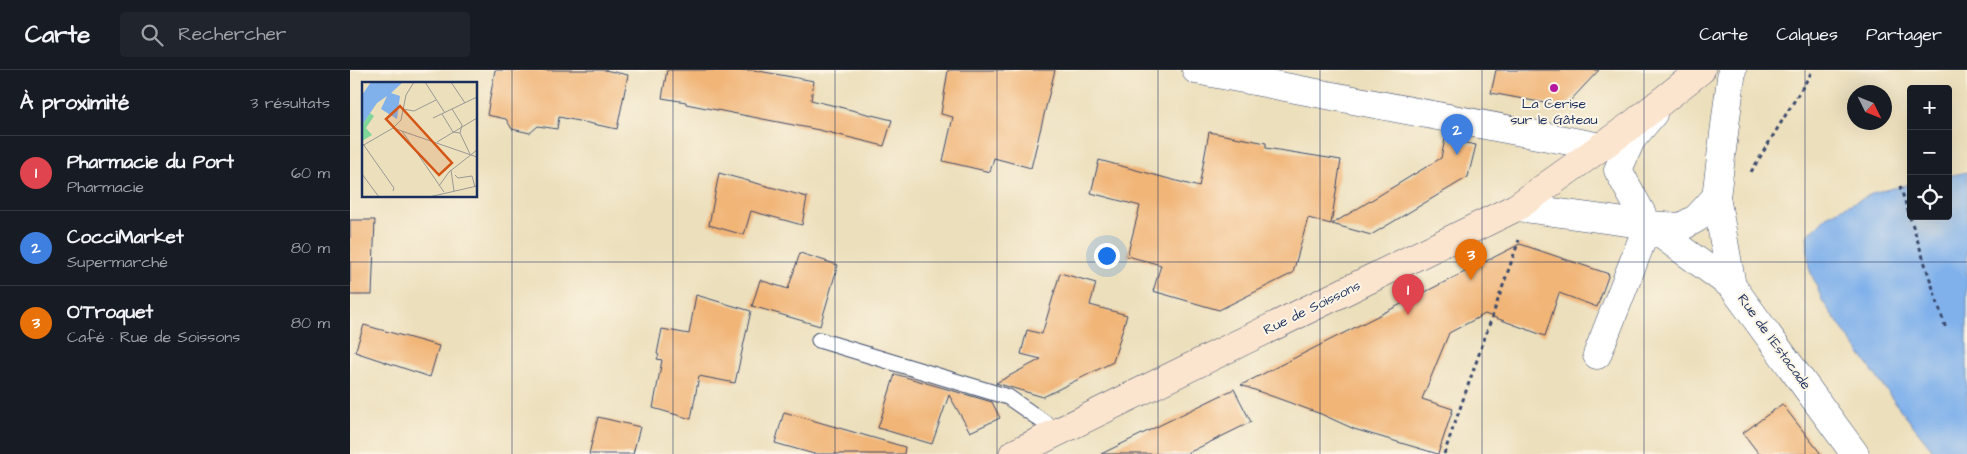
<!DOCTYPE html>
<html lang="fr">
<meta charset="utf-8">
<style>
:root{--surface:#171b24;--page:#20242c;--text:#f1f3f6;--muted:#9ea1a6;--line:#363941;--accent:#8c9099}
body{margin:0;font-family:"Architects Daughter",sans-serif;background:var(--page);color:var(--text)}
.controls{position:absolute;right:15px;top:15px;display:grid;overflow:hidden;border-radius:5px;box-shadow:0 5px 20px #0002}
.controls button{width:45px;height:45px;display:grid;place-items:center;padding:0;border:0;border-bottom:1px solid var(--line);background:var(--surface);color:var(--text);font:25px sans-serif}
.compass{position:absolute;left:1497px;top:15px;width:45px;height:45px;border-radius:50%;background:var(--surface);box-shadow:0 5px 20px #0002;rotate:133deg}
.you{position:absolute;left:756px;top:185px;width:18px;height:18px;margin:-12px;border:4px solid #fff;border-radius:50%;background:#1a73e8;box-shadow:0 0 0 8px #1a73e833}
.badge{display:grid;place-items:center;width:32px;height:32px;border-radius:50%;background:var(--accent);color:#fff;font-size:16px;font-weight:700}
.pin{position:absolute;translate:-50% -41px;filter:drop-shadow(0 1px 2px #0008)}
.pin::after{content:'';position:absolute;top:26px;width:18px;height:15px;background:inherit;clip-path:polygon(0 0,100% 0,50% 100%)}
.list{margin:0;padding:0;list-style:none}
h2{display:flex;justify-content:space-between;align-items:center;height:65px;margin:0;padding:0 20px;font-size:21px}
h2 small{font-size:16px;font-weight:400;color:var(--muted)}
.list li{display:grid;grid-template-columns:32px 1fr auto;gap:15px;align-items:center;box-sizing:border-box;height:75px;padding:0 20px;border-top:1px solid var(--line)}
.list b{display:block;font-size:19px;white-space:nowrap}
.list p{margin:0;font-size:16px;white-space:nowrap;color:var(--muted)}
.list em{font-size:16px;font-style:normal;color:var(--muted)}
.icon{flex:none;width:28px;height:28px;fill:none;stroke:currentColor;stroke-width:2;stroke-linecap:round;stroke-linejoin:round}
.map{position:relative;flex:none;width:1617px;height:384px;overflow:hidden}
header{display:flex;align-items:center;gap:30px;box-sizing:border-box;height:70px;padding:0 25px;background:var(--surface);border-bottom:1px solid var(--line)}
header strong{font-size:24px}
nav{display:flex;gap:28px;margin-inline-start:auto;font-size:18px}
.search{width:350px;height:45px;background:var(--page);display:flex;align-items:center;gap:12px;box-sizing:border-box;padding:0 18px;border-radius:5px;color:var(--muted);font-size:19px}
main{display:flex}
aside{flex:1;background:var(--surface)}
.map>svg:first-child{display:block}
.water{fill:#80b1eb;stroke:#4e70a4}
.building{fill:#f1b578}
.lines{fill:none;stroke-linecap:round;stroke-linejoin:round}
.lane-casing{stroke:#3a496c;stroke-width:17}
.street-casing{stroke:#3a496c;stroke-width:29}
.secondary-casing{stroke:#3a496c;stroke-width:29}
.path{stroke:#3a496c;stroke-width:3;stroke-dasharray:4 4;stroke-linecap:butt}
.lane{stroke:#fff;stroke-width:15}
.street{stroke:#fff;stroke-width:28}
.secondary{stroke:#fce5cf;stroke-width:28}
.grid{fill:none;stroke:#1b2f5e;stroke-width:1;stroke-opacity:0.55}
.poi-dot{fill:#b5179e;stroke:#fcf5e5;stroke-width:2}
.labels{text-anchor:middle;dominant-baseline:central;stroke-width:4;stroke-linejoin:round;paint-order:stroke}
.poi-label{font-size:14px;fill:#1b2f5e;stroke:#fcf5e5}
.street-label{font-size:14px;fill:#1b2f5e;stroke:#fcf5e5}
.inset-road{fill:none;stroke:#989996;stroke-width:1}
.view{fill:#d45514;fill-opacity:0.15;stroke:#d45514;stroke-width:2.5}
.inset-edge{fill:none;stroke:#1b2f5e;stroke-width:2.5}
</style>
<header>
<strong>Carte</strong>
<div class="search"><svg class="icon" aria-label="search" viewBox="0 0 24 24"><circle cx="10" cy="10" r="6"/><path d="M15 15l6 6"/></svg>Rechercher</div>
<nav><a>Carte</a><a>Calques</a><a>Partager</a></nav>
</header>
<main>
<aside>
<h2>À proximité<small>3 résultats</small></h2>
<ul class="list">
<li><span class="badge" style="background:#e0444e">1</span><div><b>Pharmacie du Port</b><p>Pharmacie</p></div><em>60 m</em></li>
<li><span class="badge" style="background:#3f7fe0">2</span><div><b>CocciMarket</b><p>Supermarché</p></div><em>80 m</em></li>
<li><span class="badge" style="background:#e8710a">3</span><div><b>O'Troquet</b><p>Café · Rue de Soissons</p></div><em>80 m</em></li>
</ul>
</aside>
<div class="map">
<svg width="1617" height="384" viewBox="0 0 1617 384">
<rect width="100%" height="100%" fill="#fcf5e5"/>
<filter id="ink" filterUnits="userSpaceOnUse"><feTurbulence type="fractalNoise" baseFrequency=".02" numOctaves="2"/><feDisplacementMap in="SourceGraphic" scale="10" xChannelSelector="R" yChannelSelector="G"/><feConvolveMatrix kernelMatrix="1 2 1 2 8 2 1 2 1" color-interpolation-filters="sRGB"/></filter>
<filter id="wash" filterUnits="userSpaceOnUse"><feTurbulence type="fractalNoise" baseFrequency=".0096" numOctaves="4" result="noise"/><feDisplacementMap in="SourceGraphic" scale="20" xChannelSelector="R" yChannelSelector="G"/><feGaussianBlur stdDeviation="1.12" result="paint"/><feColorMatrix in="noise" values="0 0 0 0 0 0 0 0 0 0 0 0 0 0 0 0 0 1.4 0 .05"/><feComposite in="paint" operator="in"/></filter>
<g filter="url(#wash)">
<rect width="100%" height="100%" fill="#ecdfbc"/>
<path class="water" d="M1617 102V384H1586L1549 338 1473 232 1459 198 1457 166 1478 145 1526 122 1561 114V146H1598V106Z"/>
<g id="blocks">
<g class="building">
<path d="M145 0H255L278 5 267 59 209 47 207 59 188 56 180 63 162 59 156 49 137 45Z"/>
<path d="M317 0H403L464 11 461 30 542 50 534 76 469 60 336 34V32L312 28Z"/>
<path d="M598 0H705L681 98 644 88 640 102 593 91 603 47 591 44Z"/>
<path d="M1146 0H1249L1219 32 1211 36 1141 23Z"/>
<path d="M859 62 916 73V78L991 90 981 154 958 148 943 203 869 240 803 221 811 195 777 186 790 136 741 123 749 90 849 117Z"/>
<path d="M1095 69 1126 75 1118 107 1021 165 982 154 1091 88Z"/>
<path d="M369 103 457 127 452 155 401 141 394 165 359 155Z"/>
<path d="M0 150H25L22 225H0Z"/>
<path d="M1170 174 1259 204 1247 237 1209 223 1195 266 1135 244 1099 263 1072 329 1103 339 1088 384 1004 359 971 344 891 315Z"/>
<path d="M450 183 488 195 470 256 402 236 410 210 438 219Z"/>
<path d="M710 203 746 213 740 235 777 245 763 292 693 327 646 313 691 289 671 284 677 260 692 264Z"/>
<path d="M346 225 401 241 385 313 349 306 341 349 303 338 312 290 307 289 309 285 307 284 312 259 339 264Z"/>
<path d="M14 255 89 276 80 307 5 282Z"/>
<path d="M545 304 642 332 650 348 620 362 599 325 582 374 528 358Z"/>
<path d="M884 319 901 352 836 384H751Z"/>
<path d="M1432 334 1471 384H1409L1393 363Z"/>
<path d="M434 342 555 377 554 384H464L425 373Z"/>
<path d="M248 347 290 357 283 384H239Z"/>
</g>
</g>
</g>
<g filter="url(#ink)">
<use href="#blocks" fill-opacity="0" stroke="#3a496c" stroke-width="1"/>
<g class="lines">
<g class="lane-casing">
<path id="lane" d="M469 270 658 327 708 362"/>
</g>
<g class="street-casing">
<g id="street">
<path d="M846 0 1251 77"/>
<path d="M1382 0 1366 127 1382 216 1505 384"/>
<path d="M1303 44 1281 70 1268 100 1298 155 1382 216"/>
<path d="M1167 137 1298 155 1331 157 1347 148 1366 127"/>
<path d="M1247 285 1298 155"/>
</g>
</g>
<g class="secondary-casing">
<path id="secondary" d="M663 384 1167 137 1283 54 1351 0"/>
</g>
<g class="path">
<path d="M1401 102 1463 0"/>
<path d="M1550 116 1596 259"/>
<path d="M1094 384 1169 170"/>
</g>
<use href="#lane" class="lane"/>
<use href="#street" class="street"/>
<use href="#secondary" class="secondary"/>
</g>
</g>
<path class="grid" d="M162 0V384M323 0V384M485 0V384M647 0V384M808 0V384M970 0V384M1132 0V384M1294 0V384M1455 0V384M0 192H1617"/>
<circle class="poi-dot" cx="1204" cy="18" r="5"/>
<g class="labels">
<g class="poi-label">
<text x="1204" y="34">La Cerise<tspan x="1204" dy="16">sur le Gâteau</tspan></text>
</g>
<g class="street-label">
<text transform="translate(962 238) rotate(-26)">Rue de Soissons</text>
<text transform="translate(1424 272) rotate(54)">Rue de l'Estacade</text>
</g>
</g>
<g transform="translate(12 12)">
<rect width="115" height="115" fill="#ecdfbc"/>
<path d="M8 31 12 34 4 46 10 53 0 59V43Z" fill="#7fd69a"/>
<path d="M9 0H41L29 11 38 14 35 37 19 27 25 14 15 21 0 43V13Z" fill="#80b1eb"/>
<path class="inset-road" d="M63 0 83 31M89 0 103 21M41 27 52 29 74 18M90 27 100 43 98 51M80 32 91 50 98 51M71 36 115 15M31 46 39 38 44 13 52 0M40 49 82 110M98 51 108 72M75 60 115 36M1 62 32 106 31 109M0 64 31 46 115 75M89 88 92 109M0 92 17 115M93 93 96 96 110 94 113 105M77 104 87 90 115 68M67 115 115 104"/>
<path class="view" d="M38 24 90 81 77 93 24 37Z"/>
<rect width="115" height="115" class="inset-edge"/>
</g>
</svg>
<div class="controls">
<button>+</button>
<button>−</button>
<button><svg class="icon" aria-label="locate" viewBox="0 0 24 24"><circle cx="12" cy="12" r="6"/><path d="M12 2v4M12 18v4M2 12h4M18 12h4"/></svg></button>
</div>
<svg class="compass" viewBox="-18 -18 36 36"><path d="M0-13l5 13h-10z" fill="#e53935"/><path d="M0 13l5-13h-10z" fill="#9ea1a6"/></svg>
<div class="you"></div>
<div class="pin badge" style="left:1058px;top:245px;background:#e0444e">1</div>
<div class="pin badge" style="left:1107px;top:85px;background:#3f7fe0">2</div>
<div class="pin badge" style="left:1121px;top:210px;background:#e8710a">3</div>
</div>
</main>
